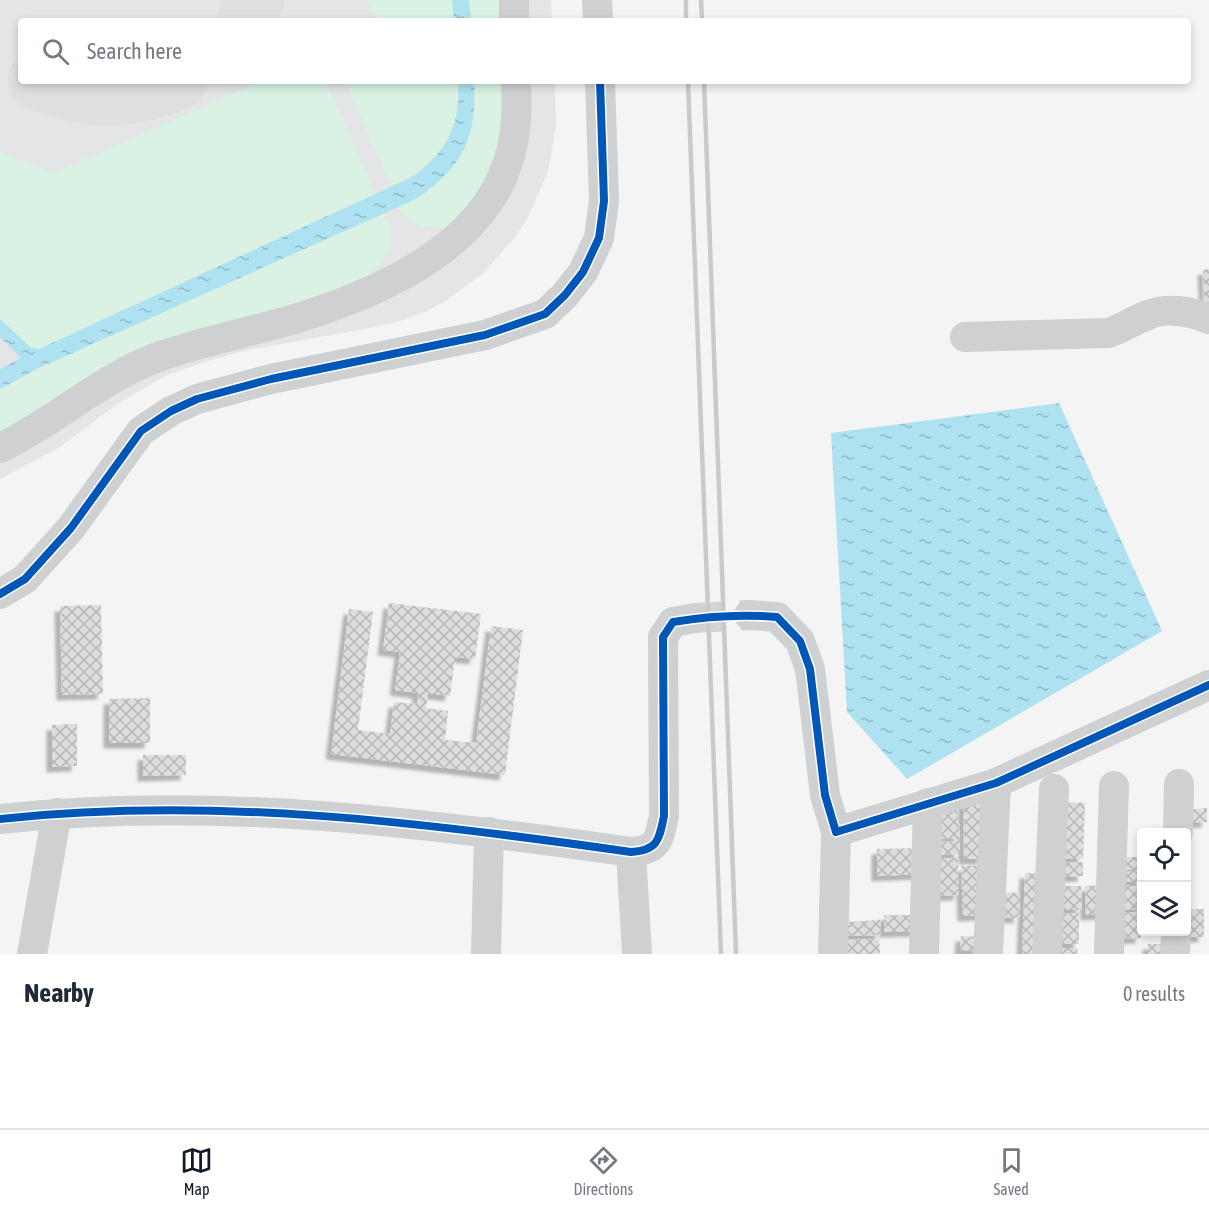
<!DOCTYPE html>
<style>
:root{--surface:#fff;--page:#f6f6f7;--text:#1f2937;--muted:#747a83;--line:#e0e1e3;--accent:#111827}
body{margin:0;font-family:"Asap Condensed",sans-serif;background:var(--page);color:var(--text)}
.controls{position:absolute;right:18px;bottom:18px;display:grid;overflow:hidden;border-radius:6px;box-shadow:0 3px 9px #0003}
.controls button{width:54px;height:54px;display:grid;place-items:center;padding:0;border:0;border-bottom:2px solid var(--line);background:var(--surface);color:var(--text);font:30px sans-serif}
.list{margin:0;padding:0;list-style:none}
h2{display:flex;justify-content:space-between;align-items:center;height:78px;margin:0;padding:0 24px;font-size:26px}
h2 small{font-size:20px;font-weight:400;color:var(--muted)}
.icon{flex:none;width:33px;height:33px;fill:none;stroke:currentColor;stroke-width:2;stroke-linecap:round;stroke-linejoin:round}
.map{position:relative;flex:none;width:1209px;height:954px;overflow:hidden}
.search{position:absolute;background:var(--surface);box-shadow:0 3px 9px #0003;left:18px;right:18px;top:18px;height:66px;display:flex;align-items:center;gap:15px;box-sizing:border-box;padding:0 21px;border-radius:6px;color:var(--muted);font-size:22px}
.sheet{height:174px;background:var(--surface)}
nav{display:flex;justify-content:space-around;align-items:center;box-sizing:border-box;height:84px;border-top:2px solid var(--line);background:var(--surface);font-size:16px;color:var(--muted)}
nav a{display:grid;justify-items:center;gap:3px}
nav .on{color:var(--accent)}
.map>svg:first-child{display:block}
.airport{fill:#e4e5e7}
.grass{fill:#d9f2e3}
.water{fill:url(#water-ripples)}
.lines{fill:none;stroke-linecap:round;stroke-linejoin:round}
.taxiway{stroke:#dedfe0;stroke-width:57}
.building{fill:url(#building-cross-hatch);filter:url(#shadow)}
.minor-tunnel{stroke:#d2d4d7;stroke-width:30;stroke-dasharray:30 15;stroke-linecap:butt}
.minor{stroke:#ced0d2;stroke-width:30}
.rail{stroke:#c9cacc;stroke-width:4.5}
.cycleway-casing{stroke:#fff;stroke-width:11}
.cycleway{stroke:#0057b8;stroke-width:8}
</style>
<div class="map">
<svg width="1209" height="954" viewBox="0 0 1209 954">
<defs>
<pattern id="water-ripples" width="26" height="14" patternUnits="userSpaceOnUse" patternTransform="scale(1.5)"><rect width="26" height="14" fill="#aee2f0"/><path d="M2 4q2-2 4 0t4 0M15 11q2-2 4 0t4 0" fill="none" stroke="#90bac6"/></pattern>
<pattern id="building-cross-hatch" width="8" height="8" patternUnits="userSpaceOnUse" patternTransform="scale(1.5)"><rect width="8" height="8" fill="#ddddde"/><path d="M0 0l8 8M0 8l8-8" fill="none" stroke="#b5b6b7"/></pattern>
<filter id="shadow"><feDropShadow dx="-5.5" dy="5.5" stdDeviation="1.5" flood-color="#0004"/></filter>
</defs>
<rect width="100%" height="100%" fill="#f4f4f4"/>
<path class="airport" d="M0 0H551L552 21H21V81H555L556 126 548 171 529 215 516 236 482 274 447 300 427 311 400 321 364 329 248 350 201 363 167 375 117 404 60 447 0 479Z"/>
<g class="grass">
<path d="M368 0H452L454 21H377Z"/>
<path d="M469 0H504L505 21H471Z"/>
<path d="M262 81H324L335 101 389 226 391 246 380 266 360 282 0 437V389L39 368V349L31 348 0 319V152L54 173Z"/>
<path d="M345 81H458C462 134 439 164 393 186L416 199C463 167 476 137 474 81H507L502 140 479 197 448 228C430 229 416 227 403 214Z"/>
</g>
<g class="water">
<path d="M452 0H469L471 21H454Z"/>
<path d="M458 81H474C477 138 464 166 416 199L39 368 0 389V369L21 358 0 337V319L31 348 39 349 412 177C447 152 461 124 458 81Z"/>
<path d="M1059 403 1162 631 907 779 847 712 831 433Z"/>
</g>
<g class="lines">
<g class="taxiway">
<path d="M245 21 256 0"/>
<path d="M36 81C86 101 130 103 179 81"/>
</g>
</g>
<g class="building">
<path d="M1209 269V308L1205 309 1203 270Z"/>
<path d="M389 603 481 614 475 659 455 657 450 696 428 693 426 708 448 711 445 740 476 743 491 626 523 630 505 775 331 754 349 609 373 612 358 730 390 734 394 702 417 704 418 693 395 690 400 652 383 650Z"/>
<path d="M101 605 103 694 62 695 60 606Z"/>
<path d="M150 698V743H109V699Z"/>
<path d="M77 724V766L52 767V725Z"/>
<path d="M143 755H186V775L143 776Z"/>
<path d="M963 800H982L983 859H964Z"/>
<path d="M1059 802 1085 803 1083 859 1056 858Z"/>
<path d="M958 808 960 839H935L937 809Z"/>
<path d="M1207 808V822L1186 823 1185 810Z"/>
<path d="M959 841 960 854 932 855V842Z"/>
<path d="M922 848 923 874 877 876V849Z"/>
<rect x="1121" y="857" width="21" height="13"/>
<path d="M932 858H958L959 895 933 896Z"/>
<path d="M1083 862V876L1059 877V863Z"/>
<path d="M984 865 985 915 963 916 961 866Z"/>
<path d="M1121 871 1142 872V882L1120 881Z"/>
<path d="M1025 873 1049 874 1046 954H1022Z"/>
<path d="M1108 885 1109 914 1086 915 1085 886Z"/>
<path d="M1117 885 1142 887V910L1115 909Z"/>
<path d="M1052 886H1081L1082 910H1053Z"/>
<path d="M994 892 1020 893 1019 918 993 917Z"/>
<path d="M1186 909H1204V937H1182L1186 932Z"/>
<path d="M1120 912H1142L1141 938 1120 939Z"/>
<path d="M1079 913V944H1053V914Z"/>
<path d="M884 915H919L920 931 884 932Z"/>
<path d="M880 920 881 935 845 936V922Z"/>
<path d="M961 936 981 937 980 951 960 950Z"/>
<path d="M879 939 880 954H841V940Z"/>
<rect x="1148" y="944" width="22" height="10"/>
<path d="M1053 948H1077L1078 954H1053Z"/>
</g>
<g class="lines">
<path class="minor-tunnel" d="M695 618 749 615"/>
<g class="minor">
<path d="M514 0V21"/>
<path d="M597 0 598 21"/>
<path d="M965 337 1108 333C1122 329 1134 320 1148 315 1166 307 1191 311 1209 319"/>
<path d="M0 448C56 421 102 377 161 356 207 340 255 331 301 317 380 292 481 248 508 162 517 135 517 109 516 81"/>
<path d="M0 594 25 579 71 528 141 431 171 411 197 399 271 379 485 335 545 314 565 295 583 272 599 238 604 201 600 81"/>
<path d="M749 615 777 617 800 641 810 669 825 795 836 832 996 783 1209 685"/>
<path d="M0 819C212 796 421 822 631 852 658 850 659 840 664 816L663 637 673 622 695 618"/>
<path d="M1178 832 1179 784"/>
<path d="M631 852 637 954"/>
<path d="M32 954 57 813"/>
<path d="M486 954 489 832"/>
<path d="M833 954 836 832"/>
<path d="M924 954 928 803"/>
<path d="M988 954 996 783"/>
<path d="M1047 954 1054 789"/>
<path d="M1109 954 1114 786"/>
<path d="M1175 954 1176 932"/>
</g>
<g class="rail">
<path d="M686 0V21"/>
<path d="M701 0 702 21"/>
<path d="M688 81 721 954"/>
<path d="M704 81 736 954"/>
</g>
<g class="cycleway-casing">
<g id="cycleway">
<path d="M0 594 25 579 71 528 141 431 171 411 197 399 271 379 485 335 545 314 565 295 583 272 599 238 604 201 600 81"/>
<path d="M0 819C212 796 421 822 631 852 658 850 659 840 664 816L663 637 673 622C708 616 742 614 777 617L800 641 810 669 825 795 836 832 996 783 1209 685"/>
</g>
</g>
<use href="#cycleway" class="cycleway"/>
</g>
</svg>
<div class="controls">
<button><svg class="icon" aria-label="locate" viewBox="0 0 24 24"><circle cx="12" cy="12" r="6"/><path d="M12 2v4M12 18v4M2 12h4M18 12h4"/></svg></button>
<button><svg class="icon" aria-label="layers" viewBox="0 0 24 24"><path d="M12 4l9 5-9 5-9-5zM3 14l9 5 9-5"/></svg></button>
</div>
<div class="search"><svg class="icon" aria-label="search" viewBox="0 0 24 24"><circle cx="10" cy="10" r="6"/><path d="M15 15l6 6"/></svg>Search here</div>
</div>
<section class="sheet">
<h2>Nearby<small>0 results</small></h2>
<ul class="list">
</ul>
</section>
<nav>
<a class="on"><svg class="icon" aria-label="map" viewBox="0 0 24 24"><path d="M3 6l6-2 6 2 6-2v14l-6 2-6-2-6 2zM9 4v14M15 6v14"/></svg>Map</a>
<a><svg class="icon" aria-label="directions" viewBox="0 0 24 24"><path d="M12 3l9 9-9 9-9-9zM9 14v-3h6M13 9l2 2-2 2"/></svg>Directions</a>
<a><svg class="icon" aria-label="saved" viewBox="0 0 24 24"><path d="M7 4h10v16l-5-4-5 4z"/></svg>Saved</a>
</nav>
